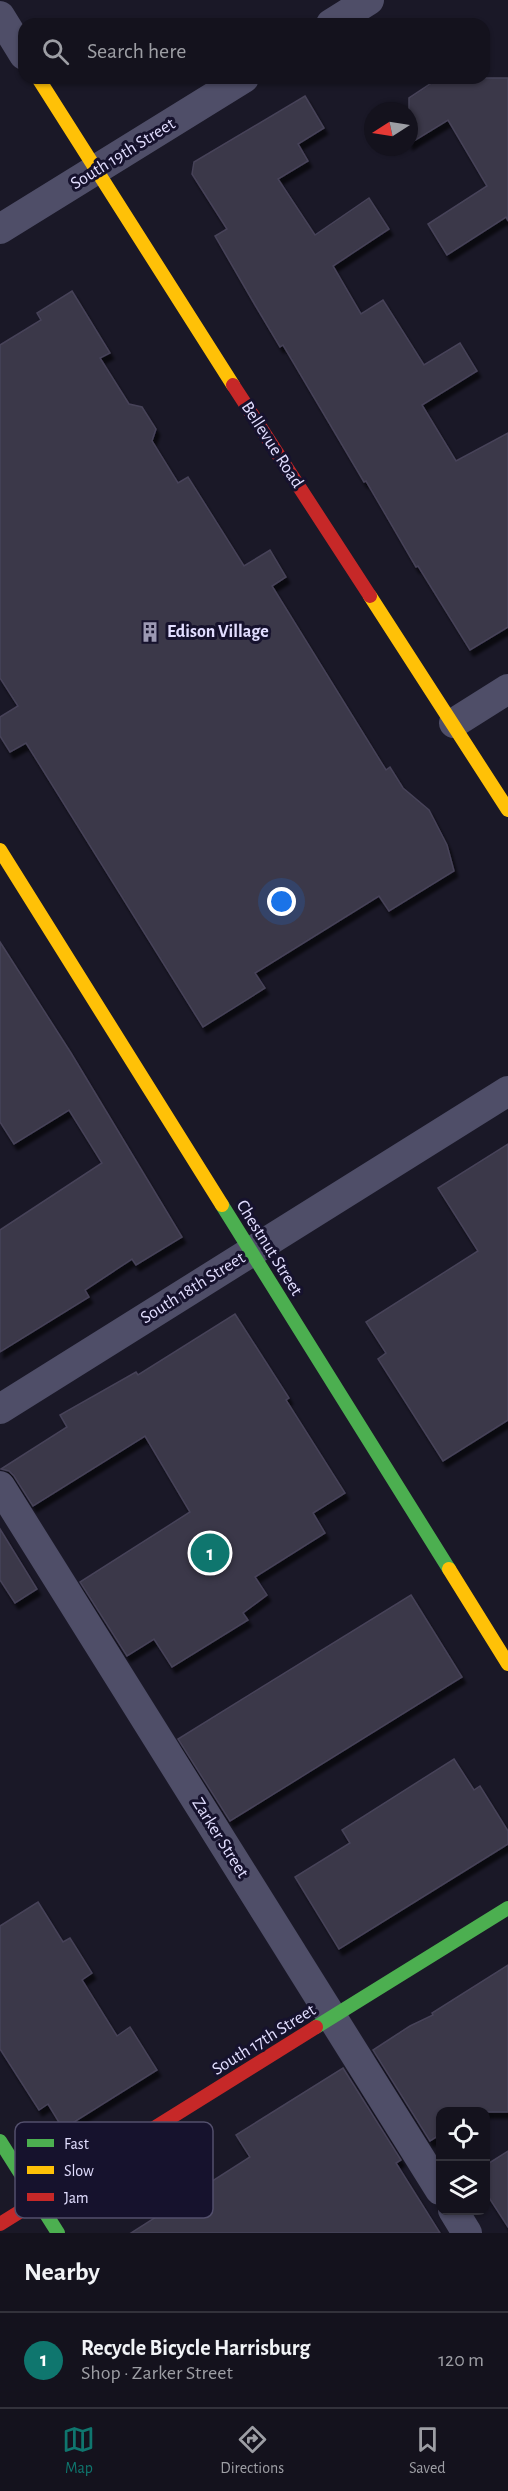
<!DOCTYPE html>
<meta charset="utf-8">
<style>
:root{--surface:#14121d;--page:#21202a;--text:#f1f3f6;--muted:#9d9ea4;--line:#33323b;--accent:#0f766e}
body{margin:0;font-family:"Alegreya Sans",sans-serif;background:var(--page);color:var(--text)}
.controls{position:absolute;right:18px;bottom:18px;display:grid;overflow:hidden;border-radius:12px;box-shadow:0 2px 4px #0004}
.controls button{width:54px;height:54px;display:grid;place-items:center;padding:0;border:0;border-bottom:2px solid var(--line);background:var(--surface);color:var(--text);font:30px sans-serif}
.compass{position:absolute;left:364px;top:102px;width:54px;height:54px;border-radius:50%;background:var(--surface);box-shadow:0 2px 4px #0004;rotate:258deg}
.you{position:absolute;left:282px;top:902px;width:21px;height:21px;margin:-15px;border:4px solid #fff;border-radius:50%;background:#1a73e8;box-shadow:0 0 0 9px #1a73e833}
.badge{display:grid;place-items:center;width:39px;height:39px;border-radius:50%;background:var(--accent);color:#fff;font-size:20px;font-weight:700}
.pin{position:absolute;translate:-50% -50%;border:3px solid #fff;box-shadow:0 2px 6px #0006}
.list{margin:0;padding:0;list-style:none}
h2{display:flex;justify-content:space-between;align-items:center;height:78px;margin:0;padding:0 24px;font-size:26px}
h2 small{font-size:20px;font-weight:400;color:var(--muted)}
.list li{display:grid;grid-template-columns:39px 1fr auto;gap:18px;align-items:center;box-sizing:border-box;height:96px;padding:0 24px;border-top:2px solid var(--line)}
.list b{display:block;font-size:22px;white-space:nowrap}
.list p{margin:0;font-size:20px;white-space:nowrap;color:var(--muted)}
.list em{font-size:20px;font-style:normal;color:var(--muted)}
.icon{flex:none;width:33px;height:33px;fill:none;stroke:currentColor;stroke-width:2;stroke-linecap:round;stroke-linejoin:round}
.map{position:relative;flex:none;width:508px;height:2233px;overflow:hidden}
.search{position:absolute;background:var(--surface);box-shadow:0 2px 4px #0004;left:18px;right:18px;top:18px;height:66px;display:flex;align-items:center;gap:15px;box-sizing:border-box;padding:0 21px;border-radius:18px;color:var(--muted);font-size:22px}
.sheet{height:174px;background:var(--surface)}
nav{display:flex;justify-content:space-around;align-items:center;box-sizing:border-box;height:84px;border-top:2px solid var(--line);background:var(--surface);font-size:16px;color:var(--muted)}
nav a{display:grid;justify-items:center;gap:3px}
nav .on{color:var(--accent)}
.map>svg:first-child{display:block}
.building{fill:#3a3748;stroke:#474359;stroke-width:1.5;filter:url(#shadow)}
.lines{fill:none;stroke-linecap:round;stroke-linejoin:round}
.street{stroke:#4f4e68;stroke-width:30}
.fast{stroke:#4caf50;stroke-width:14}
.slow{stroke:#ffc107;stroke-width:14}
.jam{stroke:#c62828;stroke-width:14}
.labels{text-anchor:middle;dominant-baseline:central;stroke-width:6;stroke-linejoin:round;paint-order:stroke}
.street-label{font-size:18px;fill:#e2deff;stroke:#16122d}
.poi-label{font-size:18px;font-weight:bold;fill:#e2deff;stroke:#16122d;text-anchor:start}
.key{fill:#16122d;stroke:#534f6c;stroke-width:1.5}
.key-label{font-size:16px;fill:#e2deff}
</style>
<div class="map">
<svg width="508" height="2233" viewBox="0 0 508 2233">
<defs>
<filter id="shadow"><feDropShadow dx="3.5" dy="6" stdDeviation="1.5" flood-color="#0009"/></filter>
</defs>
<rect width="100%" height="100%" fill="#1a1827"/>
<g class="building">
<path d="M439 78H508V221L506 217 447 255 428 224 487 186 448 120 409 144V98Z"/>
<path d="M305 96 324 128 298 144 308 161 278 179 315 235 369 198 389 229 333 266 361 314 383 300 424 365 460 343 477 371 422 405 456 461 508 433V627L470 650 418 566 416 567 366 481 364 482 283 345 280 347 255 305 215 236 227 229 192 174 194 162Z"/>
<path d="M72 291 110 353 100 358 129 404 142 407 156 429 152 441 178 483 188 477 244 566 270 550 286 577 272 586 386 770 390 767 403 788 429 810 447 845 454 871 389 911 379 896 255 973 265 988 203 1027 26 743 10 752 0 736V717L18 706 0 678V345L41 320 37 313Z"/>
<path d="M0 942 71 1053 182 1237 136 1265 132 1259 85 1290 89 1297 0 1352V1230L102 1163 69 1110 14 1144 0 1122Z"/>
<path d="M508 1144V1420L443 1461 378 1359 386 1353 366 1322 478 1251 438 1188Z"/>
<path d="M235 1314 289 1398 286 1400 345 1493 313 1513 325 1533 255 1577 267 1595 243 1613 248 1620 172 1667 154 1639 127 1656 80 1582 190 1512 145 1436 33 1506 14 1476 9 1471 1 1469 67 1427 60 1415 136 1372 138 1375Z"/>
<path d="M0 1529 37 1589 15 1603 0 1580Z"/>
<path d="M411 1595 462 1677 230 1821 178 1739Z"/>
<path d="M454 1759 474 1790 480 1786 508 1831V1844L339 1949 295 1877 350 1843 342 1830Z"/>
<path d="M38 1902 63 1942 70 1938 92 1973 82 1980 117 2036 130 2027 157 2070 63 2129 48 2104 39 2110 0 2049V1926Z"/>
<path d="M508 1965V2112H441V2134L430 2141 373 2050 410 2026 433 2015 432 2013Z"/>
<path d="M343 2068 401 2160 396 2163 440 2233H131L250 2157 236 2135Z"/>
<path d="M508 2151V2227L486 2193V2165Z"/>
</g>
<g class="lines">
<g class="street">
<path d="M0 16 24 55"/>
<path d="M331 24 369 0"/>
<path d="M0 229 244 78"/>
<path d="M454 723 508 689"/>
<path d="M0 1409 508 1091"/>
<path d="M0 1486 440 2190"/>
<path d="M453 2210 467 2233"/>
</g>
<g class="fast">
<path d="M222 1205 449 1569"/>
<path d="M316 2027 508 1908"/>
<path d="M0 2141 58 2233"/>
</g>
<g class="slow">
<path d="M38 78 233 385"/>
<path d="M370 596 508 810"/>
<path d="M0 850 222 1205"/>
<path d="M449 1569 508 1664"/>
</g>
<g class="jam">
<path d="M233 385 370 596"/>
<path d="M0 2224 316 2027"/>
</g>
</g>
<defs>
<g id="building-bare" transform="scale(1.62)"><path d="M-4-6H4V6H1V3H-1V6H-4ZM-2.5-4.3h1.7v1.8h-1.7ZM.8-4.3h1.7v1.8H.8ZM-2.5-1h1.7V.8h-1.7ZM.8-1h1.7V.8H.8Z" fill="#9c99b3" stroke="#16122d" stroke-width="2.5" paint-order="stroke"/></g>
</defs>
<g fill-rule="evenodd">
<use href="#building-bare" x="150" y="632"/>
</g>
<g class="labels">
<g class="street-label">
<text transform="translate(123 154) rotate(-32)">South 19th Street</text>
<text transform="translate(272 445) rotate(57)">Bellevue Road</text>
<text transform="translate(269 1248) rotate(58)">Chestnut Street</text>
<text transform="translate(193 1288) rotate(-32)">South 18th Street</text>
<text transform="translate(220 1838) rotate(58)">Zarker Street</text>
<text transform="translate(264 2040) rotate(-32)">South 17th Street</text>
</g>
<g class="poi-label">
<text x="167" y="632">Edison Village</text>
</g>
</g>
<rect x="15" y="2122" width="198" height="96" rx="9" class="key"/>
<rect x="27" y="2139" width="27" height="8" fill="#4caf50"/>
<rect x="27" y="2166" width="27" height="8" fill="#ffc107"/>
<rect x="27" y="2193" width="27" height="8" fill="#c62828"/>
<g class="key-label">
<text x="64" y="2149">Fast</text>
<text x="64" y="2176">Slow</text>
<text x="64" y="2203">Jam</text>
</g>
</svg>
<div class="controls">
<button><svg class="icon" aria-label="locate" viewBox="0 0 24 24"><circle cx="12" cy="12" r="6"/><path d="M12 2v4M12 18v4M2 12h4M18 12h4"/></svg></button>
<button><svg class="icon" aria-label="layers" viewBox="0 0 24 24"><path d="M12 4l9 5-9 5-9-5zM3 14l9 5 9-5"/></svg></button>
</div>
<svg class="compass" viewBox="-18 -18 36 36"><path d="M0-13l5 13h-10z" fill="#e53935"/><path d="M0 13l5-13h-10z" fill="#9d9ea4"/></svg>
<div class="you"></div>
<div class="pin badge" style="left:210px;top:1553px">1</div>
<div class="search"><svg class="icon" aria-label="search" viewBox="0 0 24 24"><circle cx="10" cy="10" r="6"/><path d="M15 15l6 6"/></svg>Search here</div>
</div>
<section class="sheet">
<h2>Nearby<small></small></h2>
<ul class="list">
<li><span class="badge">1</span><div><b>Recycle Bicycle Harrisburg</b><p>Shop · Zarker Street</p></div><em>120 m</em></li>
</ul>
</section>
<nav>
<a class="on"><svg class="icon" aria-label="map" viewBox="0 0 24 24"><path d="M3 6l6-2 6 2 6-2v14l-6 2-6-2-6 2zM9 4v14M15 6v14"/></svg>Map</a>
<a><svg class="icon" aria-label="directions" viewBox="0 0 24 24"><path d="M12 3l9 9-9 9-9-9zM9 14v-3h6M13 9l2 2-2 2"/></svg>Directions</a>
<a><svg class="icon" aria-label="saved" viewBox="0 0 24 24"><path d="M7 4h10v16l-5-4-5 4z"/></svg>Saved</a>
</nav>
